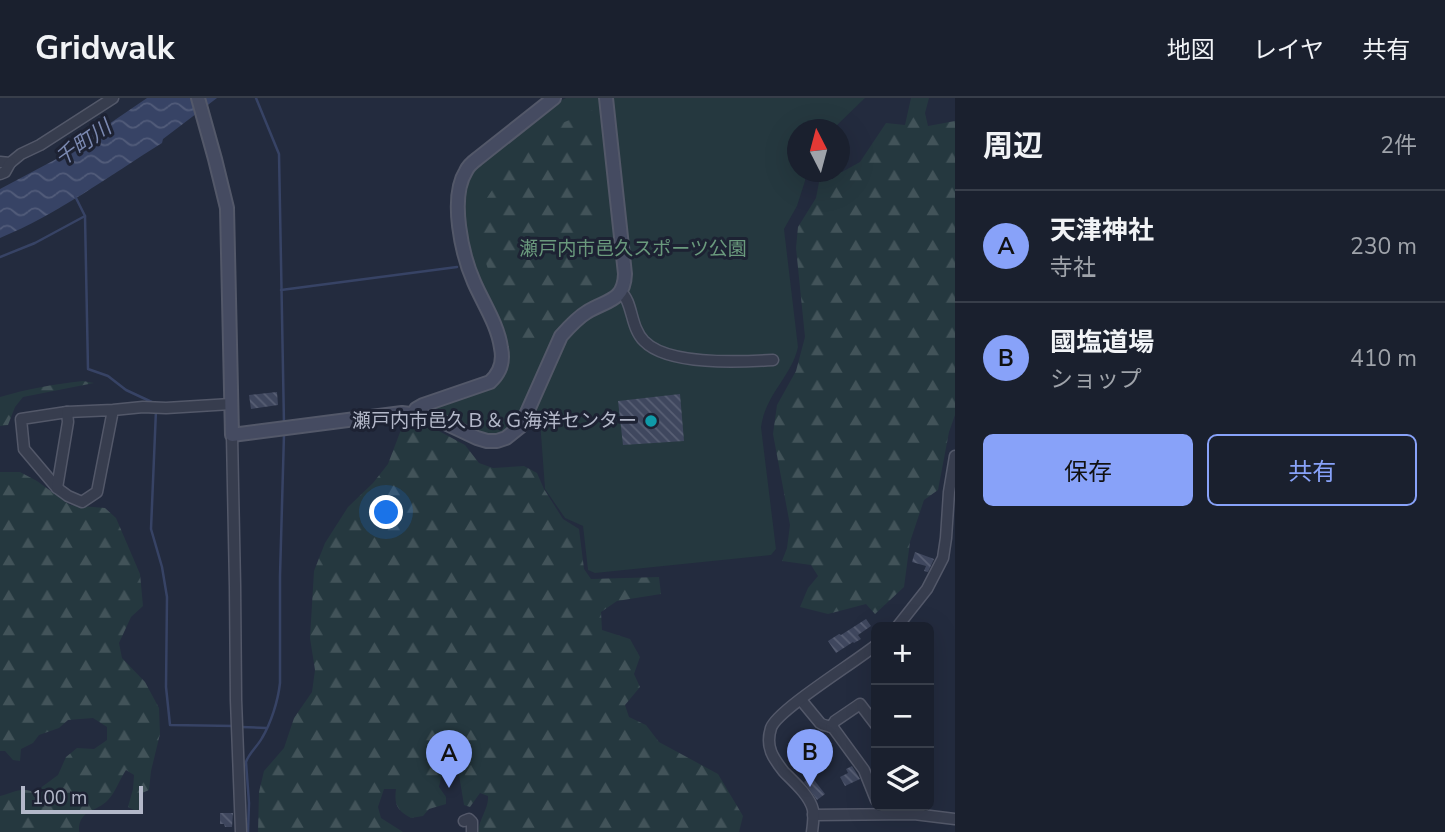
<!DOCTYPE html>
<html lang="ja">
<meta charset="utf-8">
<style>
:root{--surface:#1a202e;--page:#272d3a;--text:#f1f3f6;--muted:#9fa3aa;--line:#383e4a;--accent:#88a2f9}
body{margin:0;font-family:"Nunito Sans","Noto Sans JP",sans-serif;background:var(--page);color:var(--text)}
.controls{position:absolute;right:21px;bottom:21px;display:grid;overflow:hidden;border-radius:10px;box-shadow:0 7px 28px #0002}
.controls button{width:63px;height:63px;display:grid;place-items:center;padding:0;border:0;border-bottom:2px solid var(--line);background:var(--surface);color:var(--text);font:35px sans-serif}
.compass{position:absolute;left:787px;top:21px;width:63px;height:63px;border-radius:50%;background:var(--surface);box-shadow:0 7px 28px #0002;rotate:354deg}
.scale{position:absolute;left:21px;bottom:18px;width:122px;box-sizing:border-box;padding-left:7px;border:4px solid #b3b8c9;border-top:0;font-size:19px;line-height:24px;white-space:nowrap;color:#b3b8c9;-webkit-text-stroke:5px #1d2233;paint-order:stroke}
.you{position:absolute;left:387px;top:415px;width:24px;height:24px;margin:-18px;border:5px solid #fff;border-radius:50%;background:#1a73e8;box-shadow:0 0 0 10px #1a73e833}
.badge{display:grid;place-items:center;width:46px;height:46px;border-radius:50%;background:var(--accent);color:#111;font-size:23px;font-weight:700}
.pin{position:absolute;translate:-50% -58px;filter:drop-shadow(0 2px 4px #0008)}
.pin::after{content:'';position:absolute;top:37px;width:24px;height:21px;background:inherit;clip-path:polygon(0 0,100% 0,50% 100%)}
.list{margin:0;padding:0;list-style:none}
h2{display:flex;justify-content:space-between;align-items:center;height:91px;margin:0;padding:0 28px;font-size:30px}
h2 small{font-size:23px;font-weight:400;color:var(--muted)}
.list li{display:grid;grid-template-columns:46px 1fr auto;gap:21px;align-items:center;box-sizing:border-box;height:112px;padding:0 28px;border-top:2px solid var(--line)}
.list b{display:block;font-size:26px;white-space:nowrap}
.list p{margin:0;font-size:23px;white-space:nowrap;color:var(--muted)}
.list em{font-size:23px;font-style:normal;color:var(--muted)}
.actions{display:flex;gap:14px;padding:21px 28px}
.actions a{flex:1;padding:16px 0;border:2px solid var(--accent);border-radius:10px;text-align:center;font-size:24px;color:var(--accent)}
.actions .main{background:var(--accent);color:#111}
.icon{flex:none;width:38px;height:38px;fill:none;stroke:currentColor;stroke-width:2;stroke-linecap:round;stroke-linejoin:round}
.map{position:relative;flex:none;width:955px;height:734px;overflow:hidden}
header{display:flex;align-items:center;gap:42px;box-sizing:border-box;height:98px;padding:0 35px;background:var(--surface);border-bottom:2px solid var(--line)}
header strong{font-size:33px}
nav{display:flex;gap:38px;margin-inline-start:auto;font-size:24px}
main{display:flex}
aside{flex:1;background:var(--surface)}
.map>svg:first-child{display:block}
.green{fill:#25383f}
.forest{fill:url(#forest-firs)}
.water{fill:url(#water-waves)}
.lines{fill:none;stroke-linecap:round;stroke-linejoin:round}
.stream{stroke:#374365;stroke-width:2.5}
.building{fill:url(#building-back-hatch)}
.street-casing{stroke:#535869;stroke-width:13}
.secondary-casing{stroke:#535869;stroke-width:16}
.street{stroke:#373d4e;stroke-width:10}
.secondary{stroke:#454b61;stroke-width:12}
.culture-dot{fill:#0f9aa8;stroke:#1d2233;stroke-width:2.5}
.labels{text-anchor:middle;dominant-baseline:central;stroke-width:6;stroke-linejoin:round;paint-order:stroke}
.park-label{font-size:19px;fill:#6a9a7d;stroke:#1d2233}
.poi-label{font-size:19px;fill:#b3b8c9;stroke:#1d2233;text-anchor:end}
.water-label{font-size:21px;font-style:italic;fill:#7b89b1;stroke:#1d2233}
</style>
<header>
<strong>Gridwalk</strong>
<nav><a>地図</a><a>レイヤ</a><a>共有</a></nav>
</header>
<main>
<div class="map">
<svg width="955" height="734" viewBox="0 0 955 734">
<defs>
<pattern id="forest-firs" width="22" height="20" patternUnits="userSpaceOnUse" patternTransform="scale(1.75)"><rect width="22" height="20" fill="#25383f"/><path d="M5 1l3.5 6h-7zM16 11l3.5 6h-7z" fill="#425359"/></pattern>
<pattern id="water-waves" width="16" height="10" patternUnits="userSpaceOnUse" patternTransform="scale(1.75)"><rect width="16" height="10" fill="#374365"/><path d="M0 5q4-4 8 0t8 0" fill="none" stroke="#525c7a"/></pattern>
<pattern id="building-back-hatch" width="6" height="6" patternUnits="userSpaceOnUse" patternTransform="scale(1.75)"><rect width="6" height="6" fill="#3f475e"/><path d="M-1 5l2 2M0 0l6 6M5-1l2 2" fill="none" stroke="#585f74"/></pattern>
</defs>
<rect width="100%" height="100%" fill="#232b3e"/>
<path class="green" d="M566 0H865L833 31 797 32V74H806L805 83 797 108 784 131 798 249C792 278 766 295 761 329L776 451 771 457 595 475 588 472 583 428 565 420 545 391 540 323 521 318C516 324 512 330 505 334 487 343 454 324 437 316L436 308 483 291 506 245 502 227 473 167 466 141 464 106 468 81 482 62 547 9Z"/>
<g class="forest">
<path d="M911 0H929L925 15 928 28 955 23V317L949 334 938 392 924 402 910 444 904 489 875 516 866 506 828 516 800 509 808 490 818 478 811 467 782 463 787 450 790 427 773 336 777 307 796 273 805 239 796 150 798 129 816 100 821 74H842L860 64 886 25 905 27Z"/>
<path d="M595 11 599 123 592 190 571 215 524 261 507 237 501 210 483 156 478 134 477 115 506 71 525 52 560 26Z"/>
<path d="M83 283 94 285 23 299 15 309 8 327 0 328V299C27 291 54 286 83 283Z"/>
<path d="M412 326 437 332 465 347 479 365 493 370 524 368 537 375 544 391 563 421 579 431 584 471 591 481 659 479 661 496 617 503 601 514 602 532 630 541 640 559 634 576 640 589 625 607 629 619 646 627 659 644 718 676 743 718 739 734H478C479 721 489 710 488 698L480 695 470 709 464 707 459 677 455 672 443 671 439 689 446 699V706L429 711 423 718 411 720C397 712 394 707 396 691H384L378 709 381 720 403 734H258L259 694 264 673 284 650 294 620 312 594 315 572 310 540 314 473 325 445 348 409 373 385 388 366 402 329Z"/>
<path d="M0 374H20L37 383 70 407 105 410 116 420 140 476 143 508 131 519 119 545 122 560 145 584 159 610 160 636 151 673 149 692 142 695 140 715 128 709 133 691 134 677 126 672C120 681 115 695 108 702 96 715 78 711 79 734H0V698C15 694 19 689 35 694L58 677 66 659 77 650 94 651 107 642V629L93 620 68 622 59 630 39 637 33 645 21 651 20 663 13 662 5 653H0Z"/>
</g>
<path class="water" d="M147 0H217L163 41 162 45C109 78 58 116 0 140V91L62 58Z"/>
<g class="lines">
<g class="stream">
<path d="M256 0 279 56 284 326"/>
<path d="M75 98 85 118 88 271 108 278 126 292 156 306"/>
<path d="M0 159 35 145 85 118"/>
<path d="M281 192 457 169"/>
<path d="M156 312 151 431 162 469 167 499 166 589 170 627 235 628"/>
<path d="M241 629 266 630"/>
<path d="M248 734 249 705 246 664C249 655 257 649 262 640 271 625 278 603 280 585V478L284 336"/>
</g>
</g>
<g class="building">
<path d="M277 294 278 307 251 311 249 297Z"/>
<path d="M680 296 684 343 623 347 618 303Z"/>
<path d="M915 454 934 461 928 474 924 473 926 468 912 464Z"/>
<path d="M866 521 871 528 858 537 861 541 854 545 853 544 836 555 828 543 839 536 841 537Z"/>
<path d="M852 668 860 681 845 688 840 679 848 675 846 671Z"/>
<path d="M811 678 825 696 817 702 804 684Z"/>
<path d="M220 715H233L232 729H225L224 726H220Z"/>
</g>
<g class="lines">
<g class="street-casing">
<g id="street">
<path d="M0 64 10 65 21 56 40 47 113 0"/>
<path d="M0 76 5 74 10 65"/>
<path d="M621 194C633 204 630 229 644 243 668 268 741 264 773 262"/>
<path d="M113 312 97 394 82 404 68 398 57 390 24 351 21 321 67 314 113 312 143 309 166 310 231 306"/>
<path d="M232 337 235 488 236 602 241 734"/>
<path d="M57 390 68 324 67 314"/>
<path d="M897 529 927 491 943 460 946 440 949 394 955 358"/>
<path d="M801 602 820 625C825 629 830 627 834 631L864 672 876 702"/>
<path d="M831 629 835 623 860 606 876 627"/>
<path d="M813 717 914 716 955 721"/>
<path d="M464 723 469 721 472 724V734"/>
<path d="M812 734C813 727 814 719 813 712 810 698 794 684 784 674 773 660 765 649 771 630 777 612 857 563 876 547"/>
</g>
</g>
<g class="secondary-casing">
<g id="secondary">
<path d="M198 0 215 61 227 110 232 337 402 315 426 318 443 324 477 340 487 343H497L506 340 521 328 561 238C569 229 577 220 587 214 606 202 624 204 625 176L606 0"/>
<path d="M413 316 416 311 423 307 490 284C500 275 504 264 501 250 498 227 483 205 474 184 462 157 449 100 466 73 468 68 473 64 477 61L554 0"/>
</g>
</g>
<use href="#street" class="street"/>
<use href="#secondary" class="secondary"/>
</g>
<circle class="culture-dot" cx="651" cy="323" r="7"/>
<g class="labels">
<g class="park-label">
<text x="633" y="151">瀬戸内市邑久スポーツ公園</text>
</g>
<g class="poi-label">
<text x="637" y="323">瀬戸内市邑久Ｂ＆Ｇ海洋センター</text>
</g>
<g class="water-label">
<text transform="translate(83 45) rotate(-35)">千町川</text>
</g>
</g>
</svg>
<div class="controls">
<button>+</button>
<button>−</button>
<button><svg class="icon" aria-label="layers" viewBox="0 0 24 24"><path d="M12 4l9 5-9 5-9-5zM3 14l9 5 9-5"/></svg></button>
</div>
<svg class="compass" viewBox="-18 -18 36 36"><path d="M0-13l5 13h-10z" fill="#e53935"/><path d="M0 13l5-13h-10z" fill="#9fa3aa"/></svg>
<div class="scale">100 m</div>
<div class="you"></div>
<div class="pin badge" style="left:449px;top:690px">A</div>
<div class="pin badge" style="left:810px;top:689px">B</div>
</div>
<aside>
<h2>周辺<small>2件</small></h2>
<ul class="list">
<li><span class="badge">A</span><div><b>天津神社</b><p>寺社</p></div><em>230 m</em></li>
<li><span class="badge">B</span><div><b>國塩道場</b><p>ショップ</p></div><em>410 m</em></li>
</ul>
<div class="actions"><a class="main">保存</a><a>共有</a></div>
</aside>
</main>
